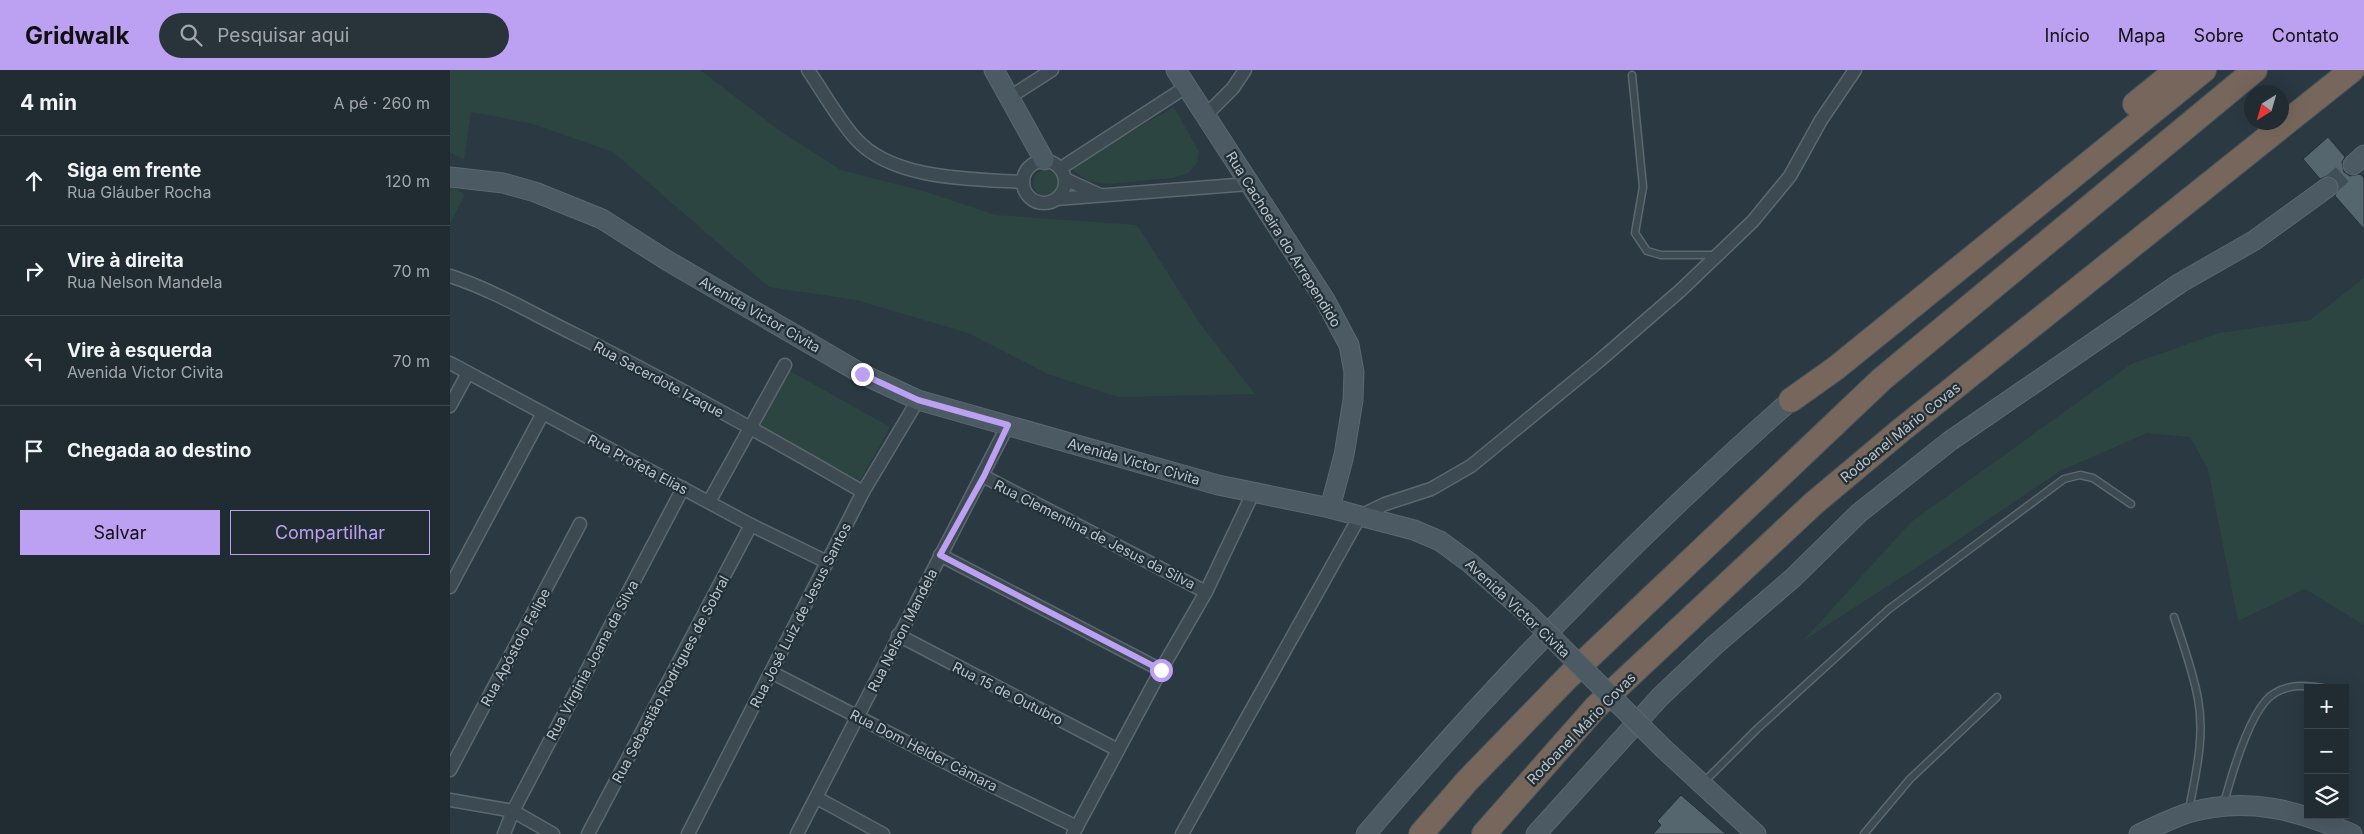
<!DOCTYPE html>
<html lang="pt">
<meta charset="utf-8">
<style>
:root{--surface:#202b32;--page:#28333a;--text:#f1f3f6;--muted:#a2a7ac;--line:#3d474d;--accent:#bca0f2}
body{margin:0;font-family:Inter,sans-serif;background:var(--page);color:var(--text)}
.controls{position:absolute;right:15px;bottom:15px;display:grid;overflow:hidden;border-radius:0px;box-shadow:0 5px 20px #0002}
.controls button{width:45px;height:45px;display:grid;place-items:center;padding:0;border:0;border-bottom:1px solid var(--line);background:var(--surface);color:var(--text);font:25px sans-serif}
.compass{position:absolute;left:1794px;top:15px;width:45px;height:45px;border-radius:50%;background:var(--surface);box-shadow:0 5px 20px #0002;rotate:217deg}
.stop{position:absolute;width:15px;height:15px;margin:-11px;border:4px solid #bca0f2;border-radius:50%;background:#fff}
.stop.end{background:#bca0f2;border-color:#fff;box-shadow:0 1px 5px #0008}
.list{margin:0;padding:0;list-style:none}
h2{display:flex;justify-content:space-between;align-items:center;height:65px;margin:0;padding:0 20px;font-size:21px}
h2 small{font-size:16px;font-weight:400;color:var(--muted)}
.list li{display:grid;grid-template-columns:32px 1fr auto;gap:15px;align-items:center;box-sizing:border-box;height:90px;padding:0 20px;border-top:1px solid var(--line)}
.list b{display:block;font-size:19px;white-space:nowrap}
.list p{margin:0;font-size:16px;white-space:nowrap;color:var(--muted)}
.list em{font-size:16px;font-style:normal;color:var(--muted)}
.actions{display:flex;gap:10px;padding:15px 20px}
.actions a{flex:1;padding:11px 0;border:1px solid var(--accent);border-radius:0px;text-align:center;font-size:18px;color:var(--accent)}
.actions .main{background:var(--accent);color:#111}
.icon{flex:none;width:28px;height:28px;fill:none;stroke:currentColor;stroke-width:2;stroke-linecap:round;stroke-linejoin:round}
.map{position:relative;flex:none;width:1914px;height:764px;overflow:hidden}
header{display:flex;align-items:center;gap:30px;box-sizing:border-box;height:70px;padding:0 25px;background:var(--accent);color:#111}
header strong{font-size:24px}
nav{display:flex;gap:28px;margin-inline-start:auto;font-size:18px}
.search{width:350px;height:45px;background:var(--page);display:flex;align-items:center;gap:12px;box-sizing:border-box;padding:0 18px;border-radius:28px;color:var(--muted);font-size:19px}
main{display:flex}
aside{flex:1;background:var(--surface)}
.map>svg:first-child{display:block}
.green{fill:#2d4541}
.building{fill:#55666e;stroke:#243139}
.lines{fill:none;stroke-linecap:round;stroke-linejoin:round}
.secondary-tunnel{stroke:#404e57;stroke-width:19;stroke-dasharray:19 9;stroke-linecap:butt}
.lane-casing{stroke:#5c686f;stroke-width:9}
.street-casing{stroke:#5c686f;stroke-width:15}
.secondary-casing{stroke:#5c686f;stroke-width:21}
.highway-casing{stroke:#48555c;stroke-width:26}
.lane{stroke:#3e4a52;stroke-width:6}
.street{stroke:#3e4a52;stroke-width:12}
.secondary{stroke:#4c5a64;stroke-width:19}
.highway{stroke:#77665b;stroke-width:24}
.secondary-bridge-casing{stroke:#5c686f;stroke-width:21;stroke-linecap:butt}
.secondary-bridge{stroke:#4c5a64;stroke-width:19}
.route{stroke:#bca0f2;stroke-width:6}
.labels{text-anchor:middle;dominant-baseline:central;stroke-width:4.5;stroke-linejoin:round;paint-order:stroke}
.street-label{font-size:14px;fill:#bbc5cb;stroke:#222f37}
</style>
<header>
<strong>Gridwalk</strong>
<div class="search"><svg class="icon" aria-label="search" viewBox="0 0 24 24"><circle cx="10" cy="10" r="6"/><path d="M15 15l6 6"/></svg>Pesquisar aqui</div>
<nav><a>Início</a><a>Mapa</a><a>Sobre</a><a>Contato</a></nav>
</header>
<main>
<aside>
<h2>4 min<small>A pé · 260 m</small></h2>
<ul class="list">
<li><svg class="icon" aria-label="ahead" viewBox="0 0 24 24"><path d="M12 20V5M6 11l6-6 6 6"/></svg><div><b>Siga em frente</b><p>Rua Gláuber Rocha</p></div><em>120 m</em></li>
<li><svg class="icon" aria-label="right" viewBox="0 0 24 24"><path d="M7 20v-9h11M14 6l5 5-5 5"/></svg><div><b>Vire à direita</b><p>Rua Nelson Mandela</p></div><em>70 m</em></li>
<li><svg class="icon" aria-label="left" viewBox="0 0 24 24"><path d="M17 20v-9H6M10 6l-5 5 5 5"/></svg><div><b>Vire à esquerda</b><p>Avenida Victor Civita</p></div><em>70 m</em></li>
<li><svg class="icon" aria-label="arrive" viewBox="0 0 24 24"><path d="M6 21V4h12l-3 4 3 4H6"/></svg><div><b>Chegada ao destino</b></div></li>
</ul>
<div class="actions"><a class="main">Salvar</a><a>Compartilhar</a></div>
</aside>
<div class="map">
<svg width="1914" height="764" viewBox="0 0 1914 764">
<rect width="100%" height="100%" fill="#2a3942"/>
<g class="green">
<path d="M0 0H250L330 61 391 100 480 123 546 145 687 155 751 255 805 324 668 327 598 304 518 263 406 230 319 217 163 82 80 53 21 42 14 89 0 83Z"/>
<path d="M724 37 749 82 747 93 739 103 722 108 659 114 638 111 619 97Z"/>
<circle cx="596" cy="113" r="13"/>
<path d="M0 116 15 124 0 154Z"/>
<path d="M1914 208V555L1855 519 1788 551 1758 399 1740 367 1697 363 1610 401 1478 490 1353 571 1461 452 1681 294 1769 263 1860 250Z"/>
<path d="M340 301 440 357 410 411 310 356Z"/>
</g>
<g class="building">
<path d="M1878 67 1895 87 1892 92 1894 102 1900 106 1910 104 1914 108V159L1885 126 1889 116 1887 110 1877 106 1870 109 1853 89Z"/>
<path d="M1231 725 1276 764H1203L1211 755 1207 751Z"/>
</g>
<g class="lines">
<path class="secondary-tunnel" d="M1878 117 1903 95"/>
<g class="lane-casing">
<g id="lane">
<path d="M1182 5 1193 117 1185 163 1197 181 1211 185H1265"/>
<path d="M1724 547C1733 574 1743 601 1748 629 1755 666 1746 703 1739 739"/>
<path d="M1253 713 1307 659 1439 539 1614 409 1630 405 1643 408 1681 434"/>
<path d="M1774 733C1781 707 1801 636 1825 623 1840 614 1856 615 1873 618"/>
<path d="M1414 764 1460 709 1547 627"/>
</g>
</g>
<g class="street-casing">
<g id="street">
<path d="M358 0C374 23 388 49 406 69 443 110 521 109 573 112"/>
<path d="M560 27 602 0"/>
<path d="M756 45 783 18 795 0"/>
<circle cx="594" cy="112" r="21"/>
<path d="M611 98 736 17"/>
<path d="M615 109 650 125"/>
<path d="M606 129 799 114"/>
<path d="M0 206C43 220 83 244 124 264 222 313 318 367 413 422"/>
<path d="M0 293 301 455 377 492"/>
<path d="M0 336 18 303"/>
<path d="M533 406 756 522"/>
<path d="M259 432 335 295"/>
<path d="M490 485 711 600"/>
<path d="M0 517 93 343"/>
<path d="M448 565 668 680"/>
<path d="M321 602 528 709 627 757"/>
<path d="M0 700 130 454"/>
<path d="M367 728 433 764"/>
<path d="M0 730 63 741 103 764"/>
<path d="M54 764 63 741 233 418"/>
<path d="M138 764 301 455"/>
<path d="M238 764 413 422 468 330"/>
<path d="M347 764 558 355"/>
<path d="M623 764 711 600 756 522 803 423"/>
<path d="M732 764 910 446 935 434 981 419 1021 396 1149 291 1231 220 1303 151 1340 106 1371 50 1405 0"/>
</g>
</g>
<g class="secondary-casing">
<g id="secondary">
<path d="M544 0 594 90"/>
<path d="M726 0 875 230 899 275 904 302 903 330 894 385 880 438"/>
<path d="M1903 95 1914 85"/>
<path d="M0 107 53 113 85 122 152 149 218 191 412 304 468 330 768 415 880 438 964 460 990 471 1020 493 1077 543"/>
<path d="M1214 679 1306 764"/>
<path d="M916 764C1047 610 1189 464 1341 330"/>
<path d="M1086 764 1210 627 1265 575 1344 507 1409 443 1500 371 1730 213 1805 170 1878 117"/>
<path d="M1689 764C1705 757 1722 748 1738 743 1797 726 1848 740 1902 764"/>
</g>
</g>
<g class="highway-casing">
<g id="highway">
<path d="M1685 34 1727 0"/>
<path d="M1341 330 1386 298 1754 0"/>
<path d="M971 764 1017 711 1117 608 1432 309 1805 0"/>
<path d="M1034 764 1146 637 1363 434 1450 361 1902 0"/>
</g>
</g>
<use href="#lane" class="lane"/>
<use href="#street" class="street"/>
<use href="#secondary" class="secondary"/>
<use href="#highway" class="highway"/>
<g class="secondary-bridge-casing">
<path id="secondary-bridge" d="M1077 543 1214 679"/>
</g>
<use href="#secondary-bridge" class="secondary-bridge"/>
</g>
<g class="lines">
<path class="route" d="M412 304 468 330 558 355 534 406 490 485 711 600"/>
</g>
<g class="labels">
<g class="street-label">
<text transform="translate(834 169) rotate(58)">Rua Cachoeira do Arrependido</text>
<text transform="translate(310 244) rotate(30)">Avenida Victor Civita</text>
<text transform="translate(209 309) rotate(28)">Rua Sacerdote Izaque</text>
<text transform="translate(1450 362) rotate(-39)">Rodoanel Mário Covas</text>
<text transform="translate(684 391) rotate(16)">Avenida Victor Civita</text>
<text transform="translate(188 394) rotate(28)">Rua Profeta Elias</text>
<text transform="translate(645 464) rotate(27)">Rua Clementina de Jesus da Silva</text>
<text transform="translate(1068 538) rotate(43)">Avenida Victor Civita</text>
<text transform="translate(350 545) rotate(-63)">Rua José Luiz de Jesus Santos</text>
<text transform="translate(452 560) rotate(-63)">Rua Nelson Mandela</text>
<text transform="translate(65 577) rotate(-62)">Rua Apóstolo Felipe</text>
<text transform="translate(142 590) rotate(-62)">Rua Virginia Joana da Silva</text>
<text transform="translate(220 609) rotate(-62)">Rua Sebastião Rodrigues de Sobral</text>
<text transform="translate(558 623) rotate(27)">Rua 15 de Outubro</text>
<text transform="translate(1131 658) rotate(-46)">Rodoanel Mário Covas</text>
<text transform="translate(474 680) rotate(27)">Rua Dom Helder Câmara</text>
</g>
</g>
</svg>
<div class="controls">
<button>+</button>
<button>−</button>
<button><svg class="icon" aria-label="layers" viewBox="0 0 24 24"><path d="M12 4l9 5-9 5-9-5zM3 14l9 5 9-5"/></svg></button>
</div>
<svg class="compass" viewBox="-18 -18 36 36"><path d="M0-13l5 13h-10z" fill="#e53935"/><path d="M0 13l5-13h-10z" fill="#a2a7ac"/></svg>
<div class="stop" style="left:711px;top:600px"></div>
<div class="stop end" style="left:412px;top:304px"></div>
</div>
</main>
